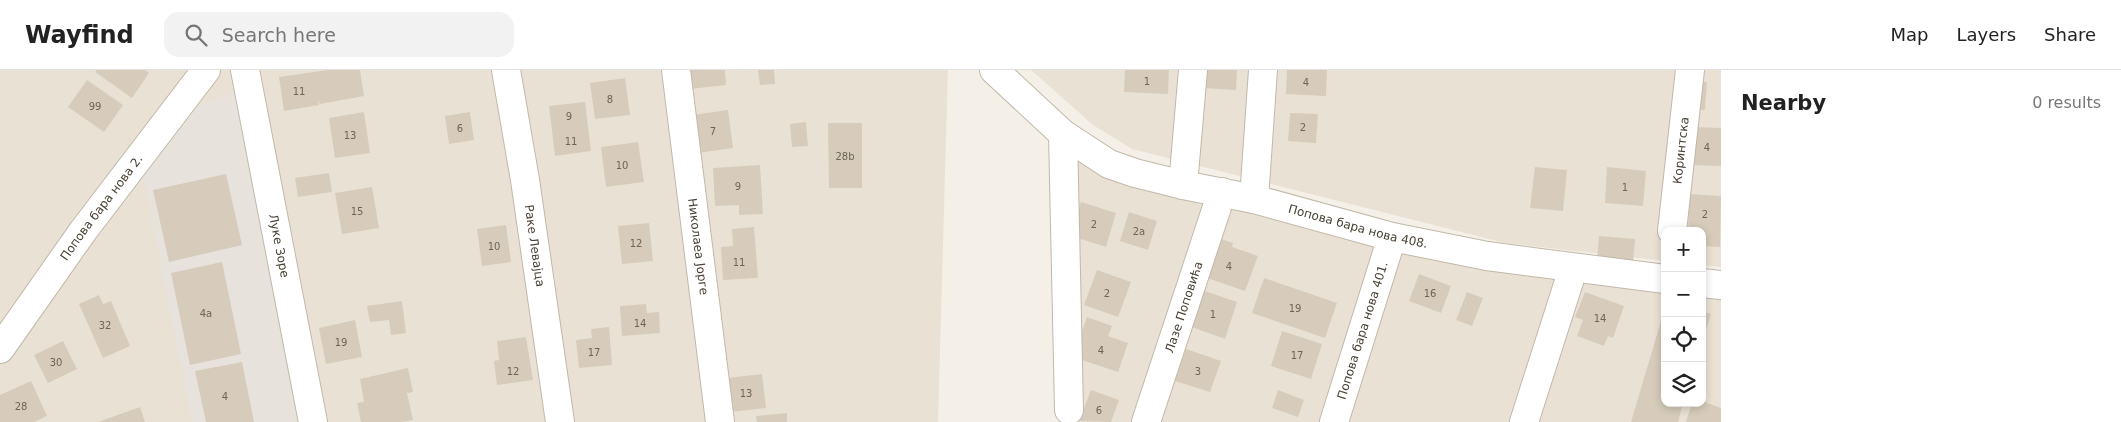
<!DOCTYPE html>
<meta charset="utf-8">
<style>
:root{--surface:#fff;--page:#f2f2f2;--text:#222;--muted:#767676;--line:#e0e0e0}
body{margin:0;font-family:"DejaVu Sans",sans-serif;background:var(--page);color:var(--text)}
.controls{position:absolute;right:15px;bottom:15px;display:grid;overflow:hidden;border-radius:10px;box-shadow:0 2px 8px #0003}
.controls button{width:45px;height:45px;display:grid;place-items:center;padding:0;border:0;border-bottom:1px solid var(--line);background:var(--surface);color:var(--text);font:25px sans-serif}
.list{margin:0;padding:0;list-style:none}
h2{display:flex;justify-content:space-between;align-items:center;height:65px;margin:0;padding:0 20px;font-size:21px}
h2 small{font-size:16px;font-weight:400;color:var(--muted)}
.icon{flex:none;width:28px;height:28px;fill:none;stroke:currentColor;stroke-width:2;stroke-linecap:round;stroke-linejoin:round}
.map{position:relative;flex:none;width:1721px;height:352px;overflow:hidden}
header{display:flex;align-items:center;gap:30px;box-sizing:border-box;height:70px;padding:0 25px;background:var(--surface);border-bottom:1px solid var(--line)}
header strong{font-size:24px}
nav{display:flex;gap:28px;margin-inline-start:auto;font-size:18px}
.search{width:350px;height:45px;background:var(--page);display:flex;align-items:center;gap:12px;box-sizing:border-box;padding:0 18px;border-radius:15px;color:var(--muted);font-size:19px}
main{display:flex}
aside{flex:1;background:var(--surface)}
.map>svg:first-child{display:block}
.residential{fill:#e9e2d4}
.industrial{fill:#e7e2dc}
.building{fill:#d7ccbb}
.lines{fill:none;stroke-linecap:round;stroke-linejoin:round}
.street-casing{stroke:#c1b8a9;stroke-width:30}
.street{stroke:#fff;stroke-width:28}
.labels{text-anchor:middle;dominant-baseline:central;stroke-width:4;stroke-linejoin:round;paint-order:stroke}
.number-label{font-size:10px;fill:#6c6456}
.street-label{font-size:12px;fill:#484135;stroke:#fff}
</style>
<header>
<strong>Wayfind</strong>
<div class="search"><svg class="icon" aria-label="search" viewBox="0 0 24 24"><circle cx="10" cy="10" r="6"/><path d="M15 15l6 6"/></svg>Search here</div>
<nav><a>Map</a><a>Layers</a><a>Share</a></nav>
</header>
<main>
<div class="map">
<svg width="1721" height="352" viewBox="0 0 1721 352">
<rect width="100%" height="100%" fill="#f5f0e7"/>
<g class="residential">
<path d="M0 0H948L938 352H0Z"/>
<path d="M1031 0H1721V197L1702 195V161H1665V191L1505 173 1132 79 1093 55Z"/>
<path d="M1049 71 1098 103 1665 216V333H1702V220L1721 221V352H1061Z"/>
</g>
<path class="industrial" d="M244 18 305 352H192L144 107 196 37Z"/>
<g class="building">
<path d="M97 0H145L149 3 132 28 95 2Z"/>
<path d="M328 0H360L364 26 320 34 318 29 319 35 284 41 279 7Z"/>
<path d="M687 0H725L726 15 690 19Z"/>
<path d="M758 0H774L775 14 760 15Z"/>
<path d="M1125 0H1169L1168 24 1124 22Z"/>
<path d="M1204 0H1237L1236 20 1203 18Z"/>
<path d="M1287 0H1327L1326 26 1286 24Z"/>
<path d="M625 8 630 45 595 49 590 13Z"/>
<path d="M87 10 123 35 104 62 68 37Z"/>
<path d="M1693 10 1707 12 1705 40 1691 39Z"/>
<path d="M585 32 591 81 555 86 549 36Z"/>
<path d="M728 40 733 78 698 83 693 45Z"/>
<path d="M364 42 370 83 335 88 329 48Z"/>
<path d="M470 42 474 70 449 74 445 46Z"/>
<path d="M1290 43 1318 44 1316 73 1288 71Z"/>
<path d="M806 52 808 76 792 77 790 54Z"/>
<path d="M828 53H862V118H829Z"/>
<path d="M1693 57 1721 58V96L1691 95Z"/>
<path d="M638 72 644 112 606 117 601 77Z"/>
<path d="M760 95 763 144 739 145V135L715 136 713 98Z"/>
<path d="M1535 97 1567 100 1563 141 1530 138Z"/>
<path d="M1607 97 1646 101 1643 136 1605 133Z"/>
<path d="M329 103 332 122 298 127 295 108Z"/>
<path d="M226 104 242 175 169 192 153 120Z"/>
<path d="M372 117 379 158 342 164 335 123Z"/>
<path d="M1690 124 1721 126 1720 177 1702 176V161H1688Z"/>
<path d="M1081 132 1116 143 1106 177 1071 166Z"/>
<path d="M1129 142 1157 151 1148 180 1120 171Z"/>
<path d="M649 153 653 191 622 194 618 156Z"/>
<path d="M506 155 511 192 482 196 477 159Z"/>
<path d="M754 157 758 208 723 210 721 177 733 176 732 159Z"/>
<path d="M1599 166 1635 169 1633 194 1597 191Z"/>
<path d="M1215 167 1233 173 1232 177 1258 186 1245 221 1201 206Z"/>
<path d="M222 192 241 284 190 295 171 203Z"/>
<path d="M1097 200 1131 212 1118 247 1084 235Z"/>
<path d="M1419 204 1451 216 1441 243 1409 231Z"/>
<path d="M1264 208 1337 233 1325 268 1252 243Z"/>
<path d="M1202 220 1237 232 1225 269 1189 256Z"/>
<path d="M1467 222 1483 228 1472 256 1456 250Z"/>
<path d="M1585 222 1624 236 1613 268 1608 266 1604 276 1577 266 1583 250 1575 247Z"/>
<path d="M99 225 103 234 111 231 130 276 103 288 79 234Z"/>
<path d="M402 231 406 263 391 265 389 250 370 252 367 236Z"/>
<path d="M646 234 647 243 659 242 660 263 622 266 620 236Z"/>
<path d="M1664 241 1665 333H1683L1678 352H1631Z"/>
<path d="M1702 241 1711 244 1703 269H1702Z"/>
<path d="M1087 247 1112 256 1108 266 1128 273 1118 302 1073 287Z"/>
<path d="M355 250 362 287 326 294 319 258Z"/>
<path d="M609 257 612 295 579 298 576 270 592 268 591 259Z"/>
<path d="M1282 261 1322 274 1311 309 1271 296Z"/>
<path d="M526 267 533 310 497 315 494 291 499 290 497 271Z"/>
<path d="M63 271 77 299 48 313 34 285Z"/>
<path d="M1186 279 1221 291 1210 322 1175 311Z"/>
<path d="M242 292 254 352H206L195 301Z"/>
<path d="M408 298 413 322 407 323 413 350 401 352H361L357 333 364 332 360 309Z"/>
<path d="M762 304 766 338 730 342 727 308Z"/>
<path d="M31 311 47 346 34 352H0V325Z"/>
<path d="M1091 320 1119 330 1111 352 1079 351Z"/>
<path d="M1278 320 1304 330 1298 347 1272 338Z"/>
<path d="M1702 331 1721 338V352H1686L1692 333H1702Z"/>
<path d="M140 337 145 352H98Z"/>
<path d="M787 343V352H757L756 346Z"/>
</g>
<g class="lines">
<g class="street-casing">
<g id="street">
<path id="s1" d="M245 0 313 352"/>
<path id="s2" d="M506 0 525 110 560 352"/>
<path id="s3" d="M676 0 720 352"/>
<path id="s4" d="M994 0 1063 64 1109 94 1135 103 1183 115 1254 129 1392 167 1487 186 1665 209"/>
<path d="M1063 64 1069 340"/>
<path d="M1183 115 1193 0"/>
<path d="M1254 129 1263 0"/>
<path id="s5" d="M1672 161 1690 0"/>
<path d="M1702 213 1721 215"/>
<path id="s6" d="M0 279 83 161 206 0"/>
<path id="s7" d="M1146 352 1222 122"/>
<path id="s8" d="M1334 352 1392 167"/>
<path d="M1524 352 1573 199"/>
</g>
</g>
<use href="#street" class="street"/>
</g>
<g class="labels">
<g class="number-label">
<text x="1147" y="11">1</text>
<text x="1306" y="12">4</text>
<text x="299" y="21">11</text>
<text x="610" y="29">8</text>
<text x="95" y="36">99</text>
<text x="569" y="46">9</text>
<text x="1303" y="57">2</text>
<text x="460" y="58">6</text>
<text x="713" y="61">7</text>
<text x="350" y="65">13</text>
<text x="571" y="71">11</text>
<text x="1707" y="77">4</text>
<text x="845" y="86">28b</text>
<text x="622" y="95">10</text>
<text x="738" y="116">9</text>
<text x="1625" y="117">1</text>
<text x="357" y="141">15</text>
<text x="1705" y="144">2</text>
<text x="1094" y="154">2</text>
<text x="1139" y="161">2a</text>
<text x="636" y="173">12</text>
<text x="494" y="176">10</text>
<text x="739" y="192">11</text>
<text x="1229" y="196">4</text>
<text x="1107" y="223">2</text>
<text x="1430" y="223">16</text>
<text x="1295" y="238">19</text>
<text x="206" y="243">4a</text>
<text x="1213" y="244">1</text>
<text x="1600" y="248">14</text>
<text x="640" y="253">14</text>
<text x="105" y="255">32</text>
<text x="341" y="272">19</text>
<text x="1101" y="280">4</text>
<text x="594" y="282">17</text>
<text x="1297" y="285">17</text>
<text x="56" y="292">30</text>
<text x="513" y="301">12</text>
<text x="1198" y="301">3</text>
<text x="746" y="323">13</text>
<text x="225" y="326">4</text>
<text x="21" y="336">28</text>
<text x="1099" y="340">6</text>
</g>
<g class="street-label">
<text stroke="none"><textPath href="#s5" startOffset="81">Коринтска</textPath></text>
<text stroke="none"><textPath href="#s6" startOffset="174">Попова бара нова 2.</textPath></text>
<text stroke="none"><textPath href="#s4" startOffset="406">Попова бара нова 408.</textPath></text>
<text stroke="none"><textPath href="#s1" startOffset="179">Луке Зоре</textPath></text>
<text stroke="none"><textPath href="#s2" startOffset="178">Раке Левајца</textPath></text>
<text stroke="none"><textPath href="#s3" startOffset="178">Николаеа Јорге</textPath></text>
<text stroke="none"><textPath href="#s7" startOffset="121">Лазе Поповића</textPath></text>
<text stroke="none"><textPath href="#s8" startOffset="96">Попова бара нова 401.</textPath></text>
</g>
</g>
</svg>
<div class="controls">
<button>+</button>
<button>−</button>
<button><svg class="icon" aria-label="locate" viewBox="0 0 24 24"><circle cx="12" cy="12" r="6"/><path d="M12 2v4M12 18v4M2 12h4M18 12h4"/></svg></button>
<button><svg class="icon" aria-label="layers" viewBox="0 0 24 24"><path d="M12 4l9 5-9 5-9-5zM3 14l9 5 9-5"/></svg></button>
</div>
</div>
<aside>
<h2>Nearby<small>0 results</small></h2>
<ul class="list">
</ul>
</aside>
</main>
